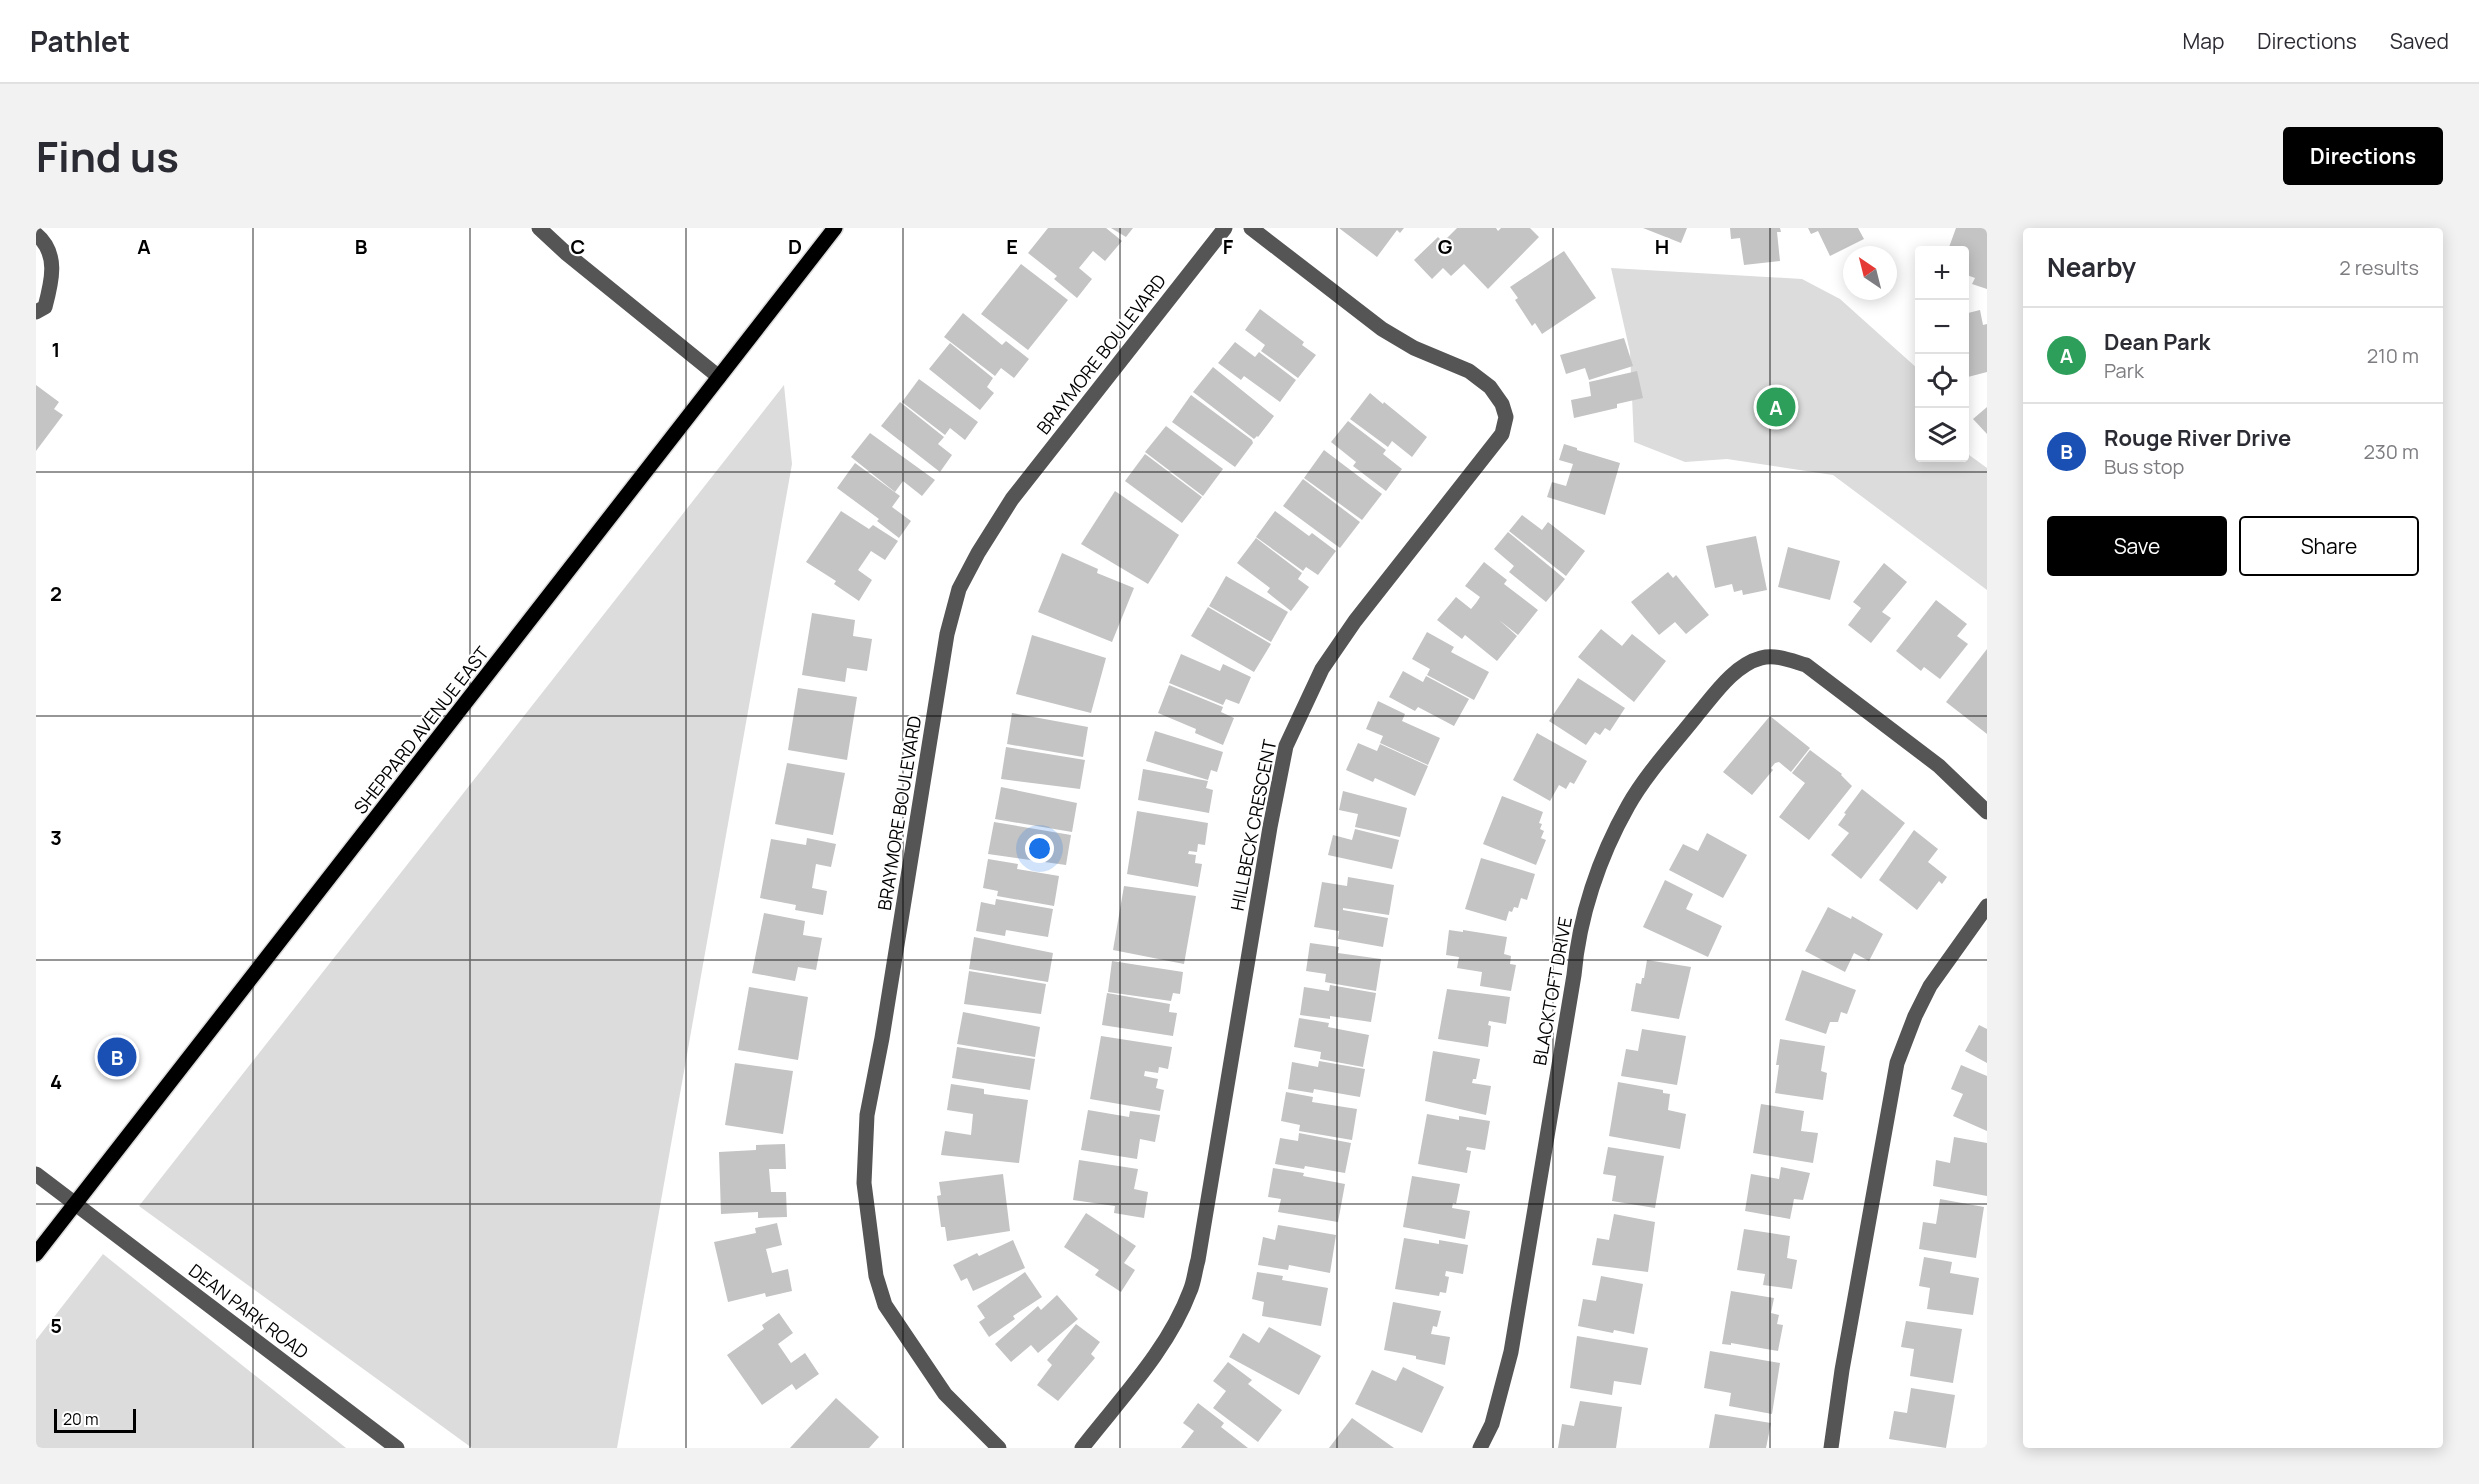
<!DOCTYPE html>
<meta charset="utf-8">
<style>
:root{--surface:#fff;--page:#f2f2f3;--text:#2b2b33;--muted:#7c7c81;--line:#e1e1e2;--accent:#000}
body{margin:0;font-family:Manrope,sans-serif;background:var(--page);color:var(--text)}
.controls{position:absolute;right:18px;top:18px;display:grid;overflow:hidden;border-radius:6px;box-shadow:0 3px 15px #0003}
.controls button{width:54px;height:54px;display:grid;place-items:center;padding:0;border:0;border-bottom:2px solid var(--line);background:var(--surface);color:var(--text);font:30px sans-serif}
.compass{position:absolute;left:1807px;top:18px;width:54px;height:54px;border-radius:50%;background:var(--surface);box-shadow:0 3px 15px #0003;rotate:325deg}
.scale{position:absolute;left:18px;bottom:15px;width:82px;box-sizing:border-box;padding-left:6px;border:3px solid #000;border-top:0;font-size:16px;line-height:21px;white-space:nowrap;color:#000;-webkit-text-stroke:4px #fff;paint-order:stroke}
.you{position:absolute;left:1004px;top:621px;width:21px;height:21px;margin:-15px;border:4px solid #fff;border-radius:50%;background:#1a73e8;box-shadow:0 0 0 9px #1a73e833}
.badge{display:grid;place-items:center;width:39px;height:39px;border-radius:50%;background:var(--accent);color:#fff;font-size:20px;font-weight:700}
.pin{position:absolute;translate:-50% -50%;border:3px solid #fff;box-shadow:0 2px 6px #0006}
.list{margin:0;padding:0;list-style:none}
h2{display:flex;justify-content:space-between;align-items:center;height:78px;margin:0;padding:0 24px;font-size:26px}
h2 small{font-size:20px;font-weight:400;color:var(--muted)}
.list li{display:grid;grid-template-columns:39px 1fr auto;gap:18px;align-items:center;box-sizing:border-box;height:96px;padding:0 24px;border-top:2px solid var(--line)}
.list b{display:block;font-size:22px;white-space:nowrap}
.list p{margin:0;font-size:20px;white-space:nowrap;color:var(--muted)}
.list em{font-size:20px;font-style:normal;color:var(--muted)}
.actions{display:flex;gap:12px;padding:18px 24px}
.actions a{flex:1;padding:14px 0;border:2px solid var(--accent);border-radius:6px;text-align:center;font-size:21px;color:var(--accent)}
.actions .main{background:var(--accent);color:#fff}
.icon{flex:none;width:33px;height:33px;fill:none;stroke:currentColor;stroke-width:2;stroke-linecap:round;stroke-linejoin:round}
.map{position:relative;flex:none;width:1951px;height:1220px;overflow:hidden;border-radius:6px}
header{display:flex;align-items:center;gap:36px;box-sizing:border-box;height:84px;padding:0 30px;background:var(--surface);border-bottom:2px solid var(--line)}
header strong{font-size:28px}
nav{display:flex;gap:33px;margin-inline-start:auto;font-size:21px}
.intro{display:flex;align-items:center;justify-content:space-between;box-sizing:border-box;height:144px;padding:0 36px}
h1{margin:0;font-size:42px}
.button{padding:15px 27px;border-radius:6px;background:var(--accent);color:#fff;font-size:21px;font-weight:700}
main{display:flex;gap:36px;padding:0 36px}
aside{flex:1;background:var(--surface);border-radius:6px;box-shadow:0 3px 15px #0003}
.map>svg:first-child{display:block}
.green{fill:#dcdcdc}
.building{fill:#c4c4c4}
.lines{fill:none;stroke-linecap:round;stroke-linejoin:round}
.major-casing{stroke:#dbdbdb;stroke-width:18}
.minor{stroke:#555;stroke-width:15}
.major{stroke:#000;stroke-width:15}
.grid{fill:none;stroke:#000;stroke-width:1.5;stroke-opacity:0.55}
.labels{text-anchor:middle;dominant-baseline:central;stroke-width:4.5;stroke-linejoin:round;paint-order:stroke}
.street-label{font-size:18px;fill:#000;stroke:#fff}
.grid-label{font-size:20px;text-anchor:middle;font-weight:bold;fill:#000;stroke:#fff;stroke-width:4.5;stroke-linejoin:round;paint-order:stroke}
</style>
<header>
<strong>Pathlet</strong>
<nav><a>Map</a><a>Directions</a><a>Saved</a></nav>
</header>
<div class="intro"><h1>Find us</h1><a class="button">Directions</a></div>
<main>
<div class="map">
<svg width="1951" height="1220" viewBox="0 0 1951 1220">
<rect width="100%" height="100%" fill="#fff"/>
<g class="green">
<path d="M1575 40 1766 51 1804 71 1882 141 1884 230H1928L1929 224 1951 240V362L1797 247 1691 231 1649 234 1598 214 1594 124Z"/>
<path d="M748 157 756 236 581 1220H436L103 978Z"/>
<path d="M67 1026 310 1220H0V1112Z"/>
</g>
<g class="building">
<path d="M1012 0H1070L1086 13 1069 33 1057 23 1043 40 1056 51 1041 70 1018 51 1021 48 992 25Z"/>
<path d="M1075 0H1097L1090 9Z"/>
<path d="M1303 0H1368L1364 5 1361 2 1341 29Z"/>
<path d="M1421 0H1460L1462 3 1465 0H1494L1503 9 1452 61 1428 36 1415 48 1407 40 1396 51 1378 32 1402 9 1407 14Z"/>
<path d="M1607 0H1651L1645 15Z"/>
<path d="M1694 0H1744L1745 4H1741L1744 33 1708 37 1704 10 1695 11Z"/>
<path d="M1772 0H1822L1828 11 1794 28 1782 3 1775 6Z"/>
<path d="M1920 0H1951V61L1936 56 1939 50 1928 46V22H1912Z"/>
<path d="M1528 23 1560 70 1506 106 1499 95 1496 98 1479 72 1482 70 1474 59Z"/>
<path d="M985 36 1032 72 992 122 945 86Z"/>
<path d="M1224 81 1268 114 1266 117 1280 127 1262 150 1225 123 1229 117 1209 102Z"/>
<path d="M1944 82 1947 97 1951 96V144L1928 150V86Z"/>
<path d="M927 85 966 117 970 113 993 131 978 150 965 140 959 148 908 109Z"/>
<path d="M1588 110 1597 138 1553 152 1549 140 1530 146 1524 127Z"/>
<path d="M1199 114 1219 129 1223 124 1260 152 1244 174 1208 148 1205 152 1182 135Z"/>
<path d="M914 115 957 150 951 159 958 165 944 182 893 141Z"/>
<path d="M1177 139 1238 188 1222 209 1221 208 1218 211 1157 164Z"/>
<path d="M1601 143 1607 170 1581 176V180L1538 190 1535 172 1555 168 1553 154Z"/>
<path d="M883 151 942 194 929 212 914 200 909 207 866 174Z"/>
<path d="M0 157 23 174 18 181 27 187 0 223Z"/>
<path d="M1334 165 1347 176 1348 174 1391 209 1376 229 1356 213 1352 219 1314 191Z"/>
<path d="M1155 167 1216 212 1217 215 1199 239 1136 194Z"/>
<path d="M864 174 908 209 902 216 916 227 904 244 845 198Z"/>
<path d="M1951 179V206L1937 191Z"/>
<path d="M1312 193 1350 222 1347 226 1366 241 1350 263 1317 238 1320 234 1295 214Z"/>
<path d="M1130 198 1187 241 1167 268 1109 224Z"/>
<path d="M834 205 899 252 886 268 867 253 859 264 815 229Z"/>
<path d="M1528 216 1541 220V222L1584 235 1569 287 1511 269 1516 254 1530 258 1537 236 1523 232Z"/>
<path d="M1288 222 1346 266 1326 292 1268 250Z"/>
<path d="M1109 226 1166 269 1146 295 1089 253Z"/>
<path d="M819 235 864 268 856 279 875 293 863 310 841 293 843 291 801 260Z"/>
<path d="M1267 251 1324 294 1304 320 1247 278Z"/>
<path d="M1079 263 1143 307 1112 356 1045 316Z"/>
<path d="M805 283 833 301 837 297 862 313 849 332 835 323 822 342 836 352 823 373 798 356 800 353 770 334Z"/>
<path d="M1239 283 1273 308 1276 305 1300 323 1282 347 1270 339 1267 343 1220 309Z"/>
<path d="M1486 287 1506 302 1512 294 1549 323 1530 348 1473 303Z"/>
<path d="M1472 304 1529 351 1510 374 1473 344 1478 338 1458 321Z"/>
<path d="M1720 308 1731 362 1707 367 1706 362 1698 364 1696 356 1679 360 1670 318Z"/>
<path d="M1220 310 1266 345 1262 351 1273 359 1255 383 1231 364 1234 360 1201 335Z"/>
<path d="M1752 319 1804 333 1794 372 1742 359Z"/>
<path d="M1026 325 1062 341 1061 345 1098 360 1076 414 1002 384Z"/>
<path d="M1448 334 1471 352 1468 356 1502 382 1482 407 1463 392 1481 408 1461 433 1429 407 1426 411 1401 392 1420 369 1435 381 1440 375 1444 369 1429 358Z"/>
<path d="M1848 335 1871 354 1846 384 1855 390 1835 415 1812 397 1825 380 1817 374Z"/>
<path d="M1632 344 1637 350 1640 347 1673 387 1650 406 1639 394 1623 407 1595 374Z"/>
<path d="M1190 348 1252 384 1235 414 1173 378Z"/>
<path d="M1900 372 1931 396 1921 408 1932 416 1904 451 1888 439 1885 443 1860 423Z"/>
<path d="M1172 379 1235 416 1218 444 1155 408Z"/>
<path d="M776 385 819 392 817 408 836 411 831 443 811 440 809 454 766 447Z"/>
<path d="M1565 401 1586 418 1596 406 1630 433 1598 474 1542 429Z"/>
<path d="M1391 404 1418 419 1415 424 1453 444 1438 472 1391 447 1394 441 1376 431Z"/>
<path d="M996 407 1070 430 1055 485 980 466Z"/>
<path d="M1951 421V506L1910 474Z"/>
<path d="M1145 426 1184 443 1187 436 1215 449 1203 476 1190 471 1187 477 1133 455Z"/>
<path d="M1367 443 1387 454 1390 448 1433 471 1418 498 1382 479 1379 483 1353 469Z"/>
<path d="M1542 450 1589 480 1574 503 1569 500 1564 507 1559 504 1550 517 1513 493Z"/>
<path d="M1133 457 1187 479 1185 484 1198 490 1187 517 1159 505 1160 501 1122 485Z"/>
<path d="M762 460 821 469 811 532 752 522Z"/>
<path d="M1342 473 1369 486 1366 493 1404 510 1392 537 1344 515 1347 508 1330 501Z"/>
<path d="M976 485 1052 499 1047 529 971 516Z"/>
<path d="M1734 488 1774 520 1755 544 1743 534 1739 535 1735 540 1737 542 1716 567 1687 544Z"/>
<path d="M1119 503 1187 524 1181 544 1175 542 1172 552 1110 533Z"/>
<path d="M1501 505 1551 533 1538 556 1534 554 1530 561 1523 557 1514 573 1477 552Z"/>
<path d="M1322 515 1341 523 1344 516 1392 538 1379 568 1339 550 1337 554 1310 542Z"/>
<path d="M970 519 1049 532 1044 561 965 551Z"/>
<path d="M1774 522 1806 546 1805 547 1816 558 1773 612 1743 589 1769 555 1756 545Z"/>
<path d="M751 535 809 545 797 607 739 596Z"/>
<path d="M1107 541 1172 553 1170 560 1177 562 1173 585 1102 572Z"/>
<path d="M965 559 1041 575 1036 604 959 591Z"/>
<path d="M1826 561 1869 595 1825 651 1795 627 1813 605 1802 597 1810 586 1808 585Z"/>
<path d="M1307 563 1371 580 1364 609 1319 599 1322 586 1303 582Z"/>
<path d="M1466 568 1507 584 1503 595 1506 596 1504 601 1508 603 1505 610 1510 612 1500 637 1447 616Z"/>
<path d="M1101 583 1172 595 1169 617 1162 616 1161 624 1153 623 1152 626 1160 627 1159 635 1166 636 1162 659 1091 646Z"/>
<path d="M958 594 1035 607 1030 637 952 626Z"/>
<path d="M1319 601 1363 612 1356 641 1292 627 1297 607 1316 612Z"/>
<path d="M1878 602 1902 621 1892 634 1911 649 1906 656 1903 653 1881 682 1843 652Z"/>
<path d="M1671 605 1711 627 1687 670 1633 642 1647 616 1662 623Z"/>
<path d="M771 610 800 616 795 639 780 636 776 660 791 663 787 687 759 682 760 677 724 670 735 611 770 617Z"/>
<path d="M1445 630 1499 646 1491 672 1485 670 1482 680 1478 679 1476 684 1473 683 1470 693 1429 681Z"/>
<path d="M952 631 982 636 981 641 1023 648 1018 678 961 668 962 663 947 660Z"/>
<path d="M1312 649 1358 657 1353 687 1307 680V682L1352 690 1347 719 1302 711 1303 703 1278 699 1286 654 1311 658Z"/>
<path d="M1629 652 1657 666 1650 681 1686 698 1672 729 1607 699Z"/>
<path d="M1088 658 1160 668 1148 736 1077 722Z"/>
<path d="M960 671 1017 681 1012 709 970 702 969 708 940 703 945 674 959 677Z"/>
<path d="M1792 679 1815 691 1816 688 1847 706 1833 733 1818 725 1809 744 1769 723Z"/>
<path d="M728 685 769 693 767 707 786 710 780 742 762 739 759 753 716 745Z"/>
<path d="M1413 702 1427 704V702L1471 709 1468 726 1475 728 1474 736 1480 737 1475 763 1444 758 1446 744 1421 740 1423 729 1410 727Z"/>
<path d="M938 709 1017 725 1012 754 933 741Z"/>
<path d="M1274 715 1303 719 1302 725 1345 731 1340 763 1294 755 1289 754 1290 746 1270 743Z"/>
<path d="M1611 732 1655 739 1643 791 1595 783 1600 755 1605 756 1606 750H1608Z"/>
<path d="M1076 733 1147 744 1144 766 1137 765 1135 773 1072 764Z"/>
<path d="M1766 742 1820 762 1811 786 1805 784 1802 794H1794L1790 806 1749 792Z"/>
<path d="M933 743 1010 756 1005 786 928 776Z"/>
<path d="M1294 757 1340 765 1335 794 1294 788V791L1264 787 1268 759 1293 763Z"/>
<path d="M713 759 772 769 762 832 702 822Z"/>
<path d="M1411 761 1474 769 1470 796 1453 793 1452 797 1455 798 1452 819 1402 811Z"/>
<path d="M1071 765 1134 776 1133 784 1141 785 1137 808 1066 797Z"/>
<path d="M927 784 1004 799 999 829 921 816Z"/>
<path d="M1263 790 1293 795 1292 799 1333 807 1327 839 1284 831 1285 824 1258 819Z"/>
<path d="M1943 797 1951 801V835L1929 823Z"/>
<path d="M1606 801 1650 808 1641 857 1585 848 1590 821 1602 823Z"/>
<path d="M1065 808 1136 819 1132 841 1123 839 1122 845 1109 843 1108 848 1122 851 1120 860 1128 862 1124 883 1054 871Z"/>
<path d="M1744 811 1789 818 1785 843 1791 845 1787 872 1739 865 1743 837H1740Z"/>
<path d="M921 819 999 831 994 862 916 850Z"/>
<path d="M1397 823 1444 831 1440 851H1437L1436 855 1455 858 1450 887 1389 873Z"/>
<path d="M1283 833 1329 841 1324 869 1278 861 1277 865 1252 861 1256 834 1282 839Z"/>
<path d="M699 835 757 843 747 906 689 897Z"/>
<path d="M1925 837 1951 848V903L1917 888 1927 866 1915 861Z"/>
<path d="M1582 854 1627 862V865L1634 866 1632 882 1650 886 1644 921 1573 908Z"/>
<path d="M915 856 948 861V866L992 872 983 935 905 927 909 903 935 907 937 886 911 882Z"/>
<path d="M1250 864 1277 869 1276 874 1321 881 1316 912 1263 903 1264 897 1245 893Z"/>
<path d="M1725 876 1768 883 1765 903 1782 905 1777 935 1717 925Z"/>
<path d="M1052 882 1093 889 1094 883 1124 887 1119 914 1104 911 1101 931 1045 922Z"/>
<path d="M1391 886 1423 892V888L1454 893 1449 922 1431 919 1430 922 1435 923 1431 945 1382 936Z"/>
<path d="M1263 905 1315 915 1309 945 1269 938 1268 941 1239 936 1244 910 1262 913Z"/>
<path d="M1918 909 1951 915V968L1897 958 1900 932 1914 935Z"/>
<path d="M749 916 750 941H733L735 964H750L751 989 722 990V984L685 986 683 924 720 922V917Z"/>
<path d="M1572 919 1628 928 1619 980 1576 973 1580 948 1567 946Z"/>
<path d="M1043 932 1102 941 1098 961 1112 964 1108 990 1078 985 1079 978 1037 972Z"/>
<path d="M1745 939 1774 945 1767 972 1758 971 1754 991 1709 983 1715 946 1743 951Z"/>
<path d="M1237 940 1268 945 1267 948 1309 956 1302 994 1242 984 1245 971 1232 969Z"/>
<path d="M967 946 974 1003 911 1013 909 999H905L901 968 905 967 903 954Z"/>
<path d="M1376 948 1424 956 1420 976 1417 975 1416 980 1434 983 1429 1011 1367 999Z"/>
<path d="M1904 971 1948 979 1940 1030 1883 1021 1887 994 1900 996Z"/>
<path d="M1050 985 1100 1018 1088 1035 1099 1042 1085 1064 1059 1047 1063 1042 1028 1019Z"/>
<path d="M1578 986 1619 994 1612 1044 1556 1037 1561 1010 1573 1012Z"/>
<path d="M741 995 746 1017 730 1021 736 1045 752 1041 756 1063 730 1069 729 1065 692 1074 678 1014 720 1005 719 1000Z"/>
<path d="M1242 997 1300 1007 1294 1045 1253 1037 1252 1042 1222 1037 1227 1009 1239 1012Z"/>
<path d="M1708 1001 1754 1008 1751 1030 1761 1032 1756 1061 1727 1057 1729 1046 1701 1042Z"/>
<path d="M1368 1010 1403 1016V1012L1432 1017 1427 1046 1410 1043 1409 1048 1413 1049 1410 1065 1404 1064 1403 1068 1359 1061Z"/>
<path d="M977 1012 989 1040 937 1063 931 1050 925 1053 917 1037 941 1025 943 1028Z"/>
<path d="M1888 1029 1916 1034 1914 1045 1943 1050 1937 1087 1891 1081 1894 1060 1883 1058Z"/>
<path d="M989 1044 1006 1069 977 1088 979 1091 953 1109 943 1094 949 1090 941 1078Z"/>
<path d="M1221 1044 1247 1048 1246 1052 1292 1060 1285 1098 1226 1088 1228 1074 1216 1071Z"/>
<path d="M1565 1048 1607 1056 1598 1106 1578 1102 1577 1105 1542 1098 1547 1071 1560 1073Z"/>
<path d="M1695 1063 1738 1070 1735 1085 1743 1087 1741 1096 1747 1097 1742 1123 1695 1115V1117L1686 1116Z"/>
<path d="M1021 1067 1042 1091 1002 1125 995 1117 975 1134 959 1116 1002 1078 1005 1082Z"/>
<path d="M1357 1074 1405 1083 1401 1099 1397 1098 1395 1106 1414 1109 1409 1137 1380 1131V1128L1348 1122Z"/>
<path d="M743 1085 757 1105 742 1116 755 1135 769 1125 783 1146 760 1162 756 1156 726 1177 691 1127 728 1101 726 1097Z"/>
<path d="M1870 1093 1926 1101 1917 1155 1874 1148 1878 1121 1865 1119Z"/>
<path d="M1040 1096 1064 1114 1055 1126 1059 1130 1022 1173 1001 1157 1016 1137 1011 1132Z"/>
<path d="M1233 1099 1285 1128 1263 1167 1193 1129 1207 1105 1223 1115Z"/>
<path d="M1541 1108 1612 1120 1605 1157 1578 1153 1576 1167 1534 1160Z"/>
<path d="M1674 1123 1744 1135 1736 1186 1693 1178 1695 1165 1668 1160Z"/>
<path d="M1192 1134 1216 1152 1212 1156 1246 1182 1222 1214 1177 1180 1190 1163 1177 1153Z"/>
<path d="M1367 1139 1408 1159 1386 1205 1319 1176 1336 1142 1360 1153Z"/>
<path d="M1875 1160 1919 1167 1910 1220 1853 1211 1858 1183 1871 1185Z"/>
<path d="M800 1170 843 1209 833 1220H754Z"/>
<path d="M1544 1173 1586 1179 1580 1220H1522L1526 1196 1538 1198Z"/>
<path d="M1162 1175 1188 1195 1185 1199 1212 1220H1145L1158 1203 1147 1195Z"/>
<path d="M1679 1186 1735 1195 1730 1220H1673Z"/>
<path d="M1316 1190 1358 1220H1293Z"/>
</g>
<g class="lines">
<g class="major-casing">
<path id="major" d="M0 1026 799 0"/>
</g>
<g class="minor">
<path d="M503 0 531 26 683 149"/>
<path d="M0 6C23 25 16 53 9 79L0 84"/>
<path d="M0 946 361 1220"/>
<path d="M963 1220 909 1166 849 1077 840 1048 828 955 831 887 846 810 911 406 923 361 942 325 976 271 1189 0"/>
<path d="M1046 1220C1084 1171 1132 1122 1154 1063 1158 1054 1159 1042 1162 1032L1234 599 1250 518 1286 441 1319 393 1466 206 1470 189 1466 176 1454 159 1433 143 1378 120 1346 101 1215 0"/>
<path d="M1444 1220 1456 1196 1475 1124 1538 747C1543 689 1563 629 1592 578 1610 546 1638 516 1661 487 1678 467 1698 437 1725 430 1740 426 1756 433 1770 437L1903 538 1951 584"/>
<path d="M1795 1220 1806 1142 1861 835 1879 788 1894 758 1951 678"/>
</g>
<use href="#major" class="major"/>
</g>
<path class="grid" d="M217 0V1220M434 0V1220M650 0V1220M867 0V1220M1084 0V1220M1301 0V1220M1517 0V1220M1734 0V1220M0 244H1951M0 488H1951M0 732H1951M0 976H1951"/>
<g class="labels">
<g class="street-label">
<text transform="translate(1065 126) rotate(-52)">BRAYMORE BOULEVARD</text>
<text transform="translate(385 502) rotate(-52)">SHEPPARD AVENUE EAST</text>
<text transform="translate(863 585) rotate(-81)">BRAYMORE BOULEVARD</text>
<text transform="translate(1217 597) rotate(-79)">HILLBECK CRESCENT</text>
<text transform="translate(1516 763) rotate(-80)">BLACKTOFT DRIVE</text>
<text transform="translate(213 1083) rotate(37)">DEAN PARK ROAD</text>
</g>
</g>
<g class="grid-label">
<text x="108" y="26">A</text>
<text x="325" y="26">B</text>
<text x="542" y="26">C</text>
<text x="759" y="26">D</text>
<text x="976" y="26">E</text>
<text x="1192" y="26">F</text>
<text x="1409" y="26">G</text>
<text x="1626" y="26">H</text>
<text x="20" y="129">1</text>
<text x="20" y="373">2</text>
<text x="20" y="617">3</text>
<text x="20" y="861">4</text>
<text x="20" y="1105">5</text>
</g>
</svg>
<div class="controls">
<button>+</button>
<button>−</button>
<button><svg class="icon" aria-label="locate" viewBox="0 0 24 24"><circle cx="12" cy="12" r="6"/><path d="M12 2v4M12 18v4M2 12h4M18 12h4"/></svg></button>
<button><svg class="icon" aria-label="layers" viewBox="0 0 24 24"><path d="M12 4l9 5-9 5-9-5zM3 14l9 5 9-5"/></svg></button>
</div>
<svg class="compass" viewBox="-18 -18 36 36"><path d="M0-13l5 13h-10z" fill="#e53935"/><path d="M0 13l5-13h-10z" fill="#7c7c81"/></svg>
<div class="scale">20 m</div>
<div class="you"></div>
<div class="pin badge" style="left:1740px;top:179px;background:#2e9e5b">A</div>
<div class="pin badge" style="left:81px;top:829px;background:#1a4fb4">B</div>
</div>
<aside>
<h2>Nearby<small>2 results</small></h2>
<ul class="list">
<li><span class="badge" style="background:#2e9e5b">A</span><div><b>Dean Park</b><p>Park</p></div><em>210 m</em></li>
<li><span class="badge" style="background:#1a4fb4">B</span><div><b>Rouge River Drive</b><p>Bus stop</p></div><em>230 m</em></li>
</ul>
<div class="actions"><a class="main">Save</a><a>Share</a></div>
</aside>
</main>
